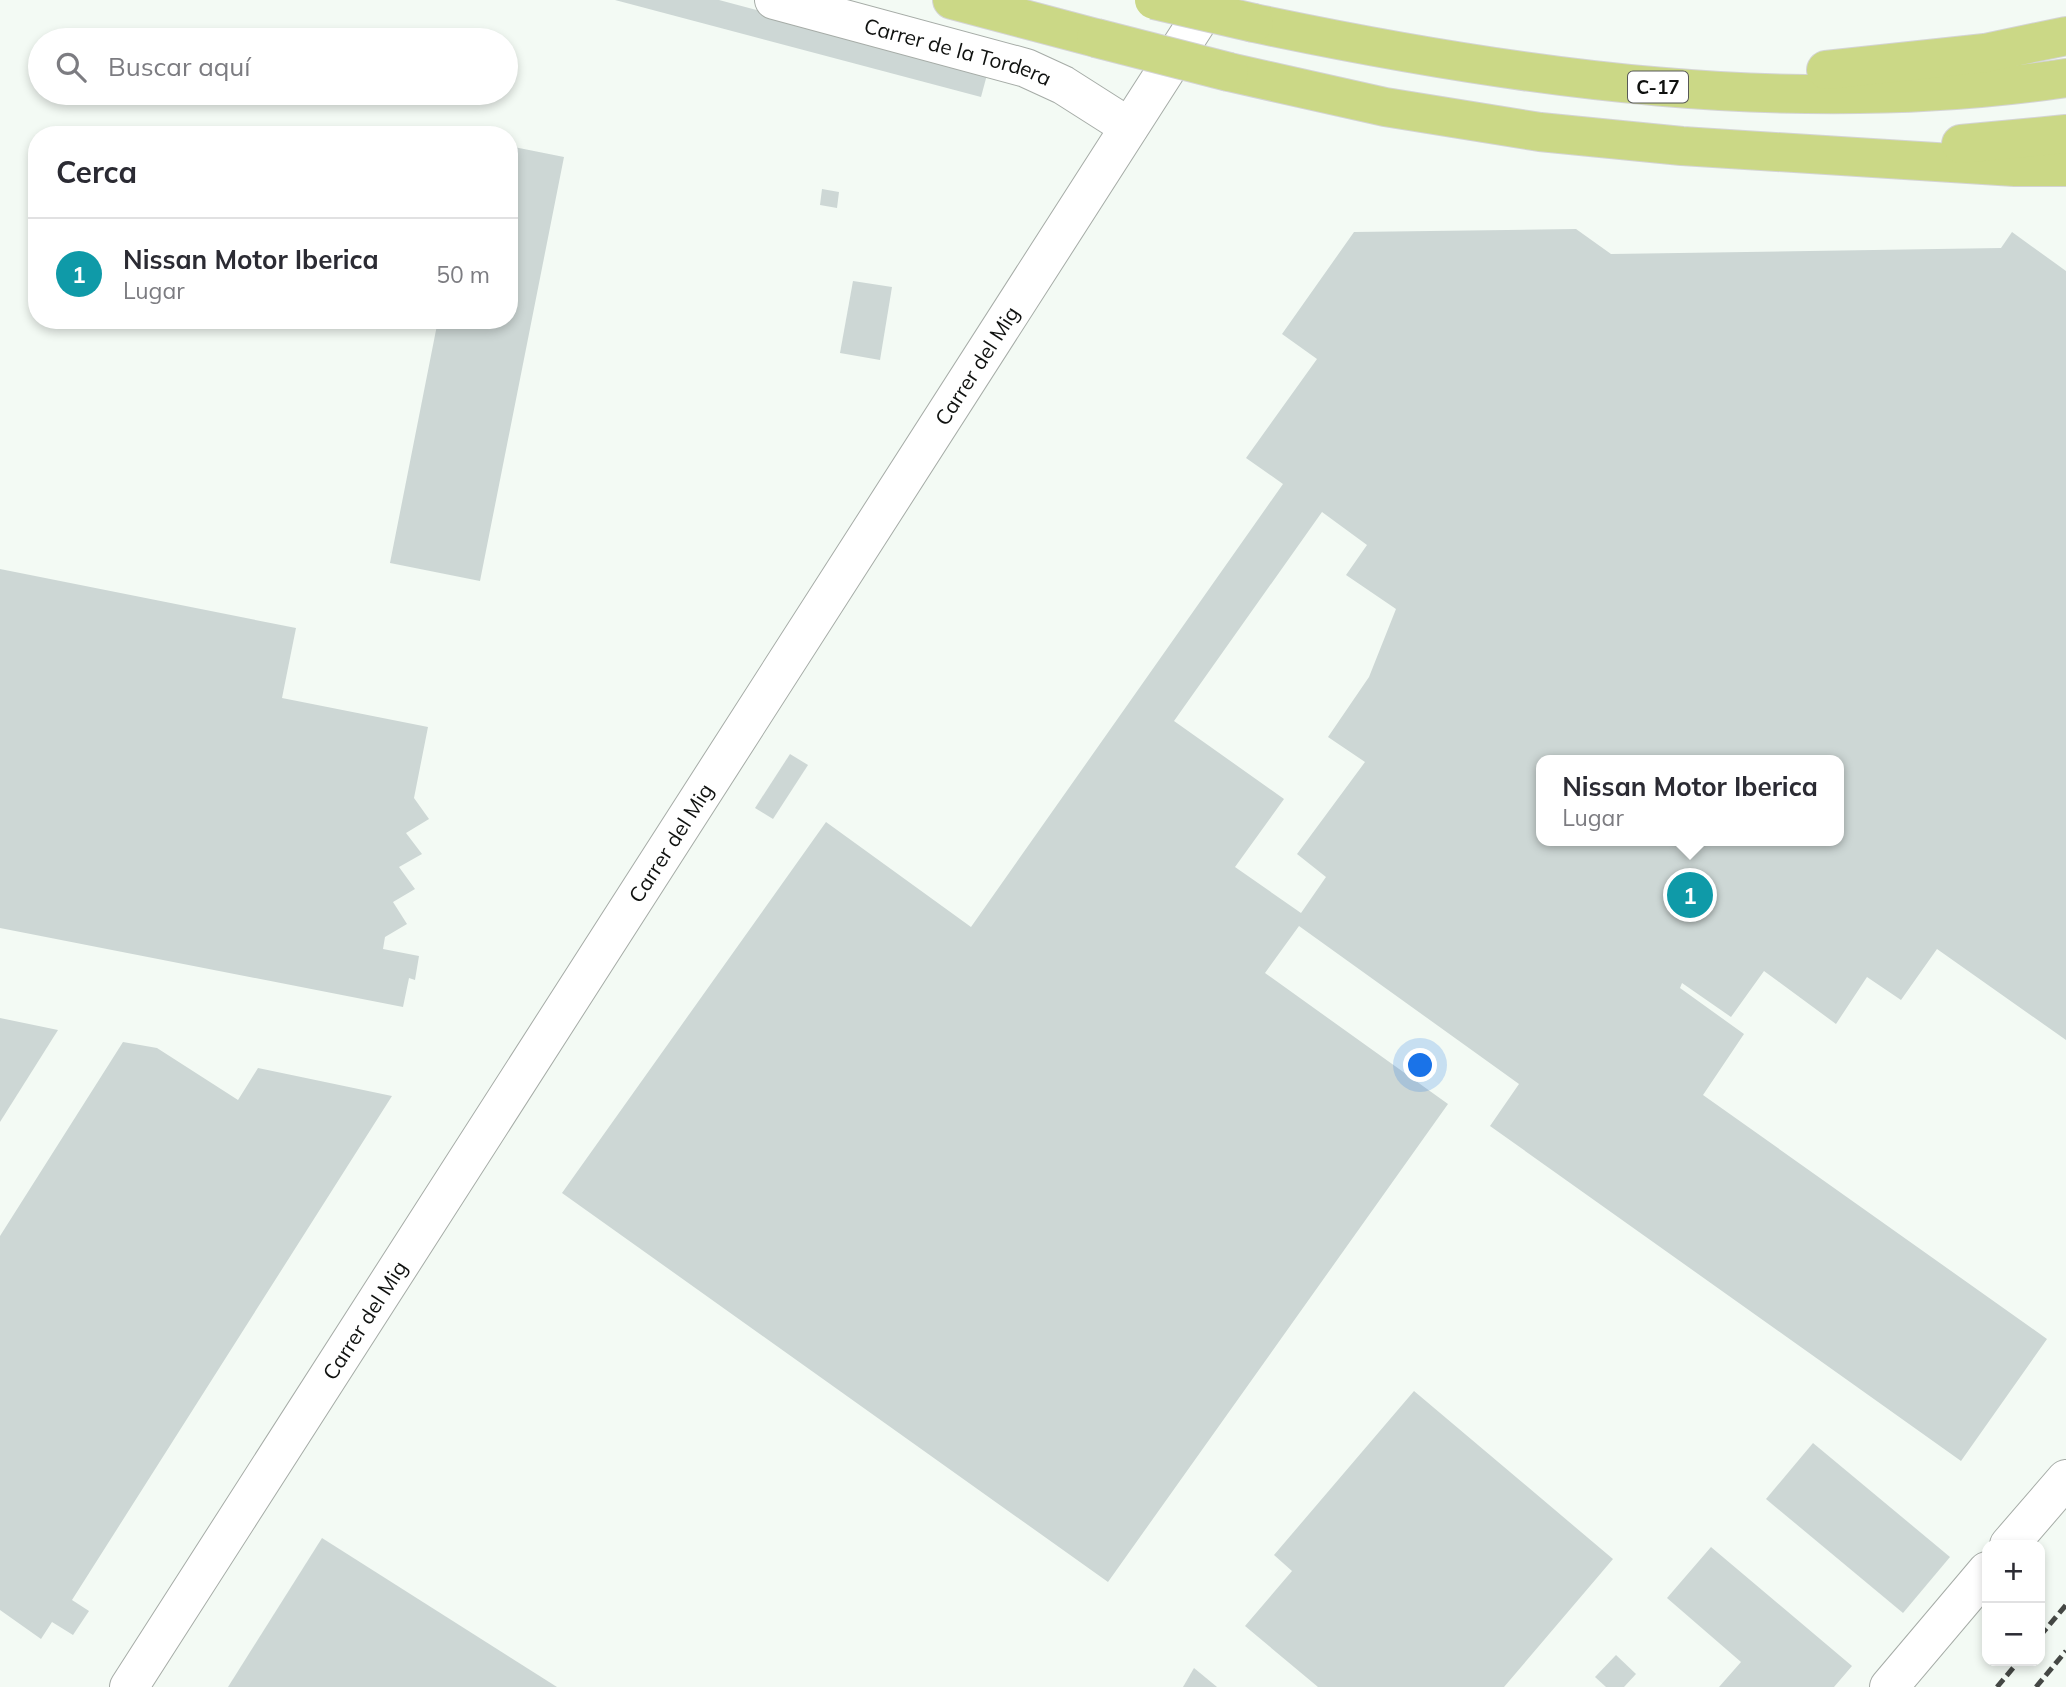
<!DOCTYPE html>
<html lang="es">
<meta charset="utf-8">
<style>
:root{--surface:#fff;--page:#f2f2f3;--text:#2b2b33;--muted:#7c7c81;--line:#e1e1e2;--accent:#8336a7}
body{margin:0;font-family:Mulish,sans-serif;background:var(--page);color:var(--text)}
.controls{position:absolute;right:21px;bottom:21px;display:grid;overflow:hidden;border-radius:14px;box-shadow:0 4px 10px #0003}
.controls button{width:63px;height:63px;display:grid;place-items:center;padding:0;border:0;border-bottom:2px solid var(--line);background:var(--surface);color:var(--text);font:35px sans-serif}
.you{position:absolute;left:1421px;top:1066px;width:24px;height:24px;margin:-18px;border:5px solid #fff;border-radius:50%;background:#1a73e8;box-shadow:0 0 0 10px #1a73e833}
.badge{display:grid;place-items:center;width:46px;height:46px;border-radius:50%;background:var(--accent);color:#fff;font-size:23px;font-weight:700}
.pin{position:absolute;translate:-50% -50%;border:4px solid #fff;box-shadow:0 2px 7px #0006}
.popup{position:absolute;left:1536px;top:755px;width:308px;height:91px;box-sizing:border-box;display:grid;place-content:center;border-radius:14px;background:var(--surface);filter:drop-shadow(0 2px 5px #0005);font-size:23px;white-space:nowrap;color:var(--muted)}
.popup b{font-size:26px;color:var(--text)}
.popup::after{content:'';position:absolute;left:50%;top:100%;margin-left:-14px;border:14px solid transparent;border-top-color:var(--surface)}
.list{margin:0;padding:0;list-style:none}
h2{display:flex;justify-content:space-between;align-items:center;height:91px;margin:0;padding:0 28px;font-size:30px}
h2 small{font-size:23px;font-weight:400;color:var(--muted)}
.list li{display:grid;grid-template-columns:46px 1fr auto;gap:21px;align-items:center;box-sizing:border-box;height:112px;padding:0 28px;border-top:2px solid var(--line)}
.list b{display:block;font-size:26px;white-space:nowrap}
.list p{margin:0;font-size:23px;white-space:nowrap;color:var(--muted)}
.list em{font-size:23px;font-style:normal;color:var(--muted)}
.icon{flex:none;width:38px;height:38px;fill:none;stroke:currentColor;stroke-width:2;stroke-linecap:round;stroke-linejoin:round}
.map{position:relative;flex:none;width:2066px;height:1687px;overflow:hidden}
.search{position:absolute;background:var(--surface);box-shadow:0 4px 10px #0003;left:28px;top:28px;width:490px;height:77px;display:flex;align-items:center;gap:18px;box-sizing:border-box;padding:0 24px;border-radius:38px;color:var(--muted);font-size:26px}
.panel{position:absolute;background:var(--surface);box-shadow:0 4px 10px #0003;left:28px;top:126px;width:490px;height:203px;border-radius:28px}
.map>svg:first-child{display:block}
.building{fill:#cdd7d5;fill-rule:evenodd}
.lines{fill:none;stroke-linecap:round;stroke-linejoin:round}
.street-casing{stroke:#a6aca7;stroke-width:40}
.highway-casing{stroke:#d4d4d4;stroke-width:40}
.street{stroke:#fff;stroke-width:38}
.highway{stroke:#cbd886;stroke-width:38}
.rail{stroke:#454845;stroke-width:5;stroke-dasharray:10 5;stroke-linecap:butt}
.highway-bridge-casing{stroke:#d4d4d4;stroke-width:40;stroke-linecap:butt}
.highway-bridge{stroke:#cbd886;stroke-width:38}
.labels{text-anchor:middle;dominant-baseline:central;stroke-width:6;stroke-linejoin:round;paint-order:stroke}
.shield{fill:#fff;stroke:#575857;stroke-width:2}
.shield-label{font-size:19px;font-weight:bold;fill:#0f110f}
.street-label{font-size:21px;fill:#0f110f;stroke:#fff}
</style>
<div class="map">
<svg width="2066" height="1687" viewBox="0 0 2066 1687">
<rect width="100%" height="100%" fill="#f3faf4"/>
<g class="building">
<path d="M615 0H719L988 71 981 97Z"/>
<path d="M509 146 564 157 480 581 390 563 438 320H509Z"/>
<path d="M822 189 839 192 837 208 820 205Z"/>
<path d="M1576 229 1611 254 2001 248 2012 232 2066 271V1040L1937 949 1901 1000 1867 977 1836 1024 1764 971 1731 1017 1682 983 1680 988 1744 1034 1703 1095 2047 1339 1961 1461 1490 1126 1519 1084 1299 926 1265 973 1448 1104 1108 1582 562 1193 826 822 971 927 1283 484 1246 458 1317 359 1282 334 1354 232ZM1322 512 1367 545 1346 575 1396 609 1369 677 1328 737 1365 762 1297 854 1326 877 1301 913 1235 867 1284 799 1174 721ZM1541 760H1839V841H1541Z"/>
<path d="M853 281 892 287 880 360 840 353Z"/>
<path d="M0 569 296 628 282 698 428 727 414 798 429 819 406 833 422 854 399 867 415 889 393 902 407 924 385 937 383 949 419 956 415 980 409 978 403 1007 0 928Z"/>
<path d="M790 754 808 765 773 819 755 808Z"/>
<path d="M0 1018 58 1030 0 1122Z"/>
<path d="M123 1042 157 1048 238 1100 258 1068 392 1096 72 1600 89 1611 73 1635 52 1622 41 1639 0 1610V1236Z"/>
<path d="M1414 1391 1613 1559 1504 1687H1318L1245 1626 1292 1571 1274 1555Z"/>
<path d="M1813 1443 1950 1557 1903 1613 1766 1499Z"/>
<path d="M322 1538 557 1687H228Z"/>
<path d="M1711 1547 1852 1666 1834 1687H1719L1741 1662 1667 1598Z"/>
<path d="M1616 1655 1636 1674 1624 1687H1606L1595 1677Z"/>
<path d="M1194 1668 1217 1687H1183Z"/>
</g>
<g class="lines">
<g class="street-casing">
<g id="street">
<path id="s1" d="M774 0 1026 68 1063 85 1129 127"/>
<path d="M2009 1545 2066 1479"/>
<path id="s2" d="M129 1687 1211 0"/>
<path d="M1889 1687 1987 1571"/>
</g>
</g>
<g class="highway-casing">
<g id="highway">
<path d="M952 0 1096 38"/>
<path d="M1254 23C1519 79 1796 118 2066 78"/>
<path d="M1826 70 1985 53 2066 36"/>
<path d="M1229 72 1385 107 1540 132 1682 146 2015 167H2066"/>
<path d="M1961 144 2066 134"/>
</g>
</g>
<use href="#street" class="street"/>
<use href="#highway" class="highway"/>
<g class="rail">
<path d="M2040 1636 2066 1605"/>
<path d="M1997 1687 2019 1661"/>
<path d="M2036 1687 2066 1651"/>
</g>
<g class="highway-bridge-casing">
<g id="highway-bridge">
<path d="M1154 0 1254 23"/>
<path d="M1096 38 1229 72"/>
</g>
</g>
<use href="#highway-bridge" class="highway-bridge"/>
</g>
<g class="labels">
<rect class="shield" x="1628" y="71.5" width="60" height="31" rx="5"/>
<g class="shield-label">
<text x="1658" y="87">C-17</text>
</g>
<g class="street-label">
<text stroke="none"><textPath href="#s1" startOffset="191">Carrer de la Tordera</textPath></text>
<text stroke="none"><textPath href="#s2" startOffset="1570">Carrer del Mig</textPath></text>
<text stroke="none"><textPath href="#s2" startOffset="1003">Carrer del Mig</textPath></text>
<text stroke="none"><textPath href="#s2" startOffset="436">Carrer del Mig</textPath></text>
</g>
</g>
</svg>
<div class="controls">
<button>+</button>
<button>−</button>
</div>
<div class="you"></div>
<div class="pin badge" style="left:1690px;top:895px;background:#0f9aa8">1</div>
<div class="popup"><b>Nissan Motor Iberica</b>Lugar</div>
<div class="search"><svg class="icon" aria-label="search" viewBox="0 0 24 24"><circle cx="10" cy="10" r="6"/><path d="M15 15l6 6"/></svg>Buscar aquí</div>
<section class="panel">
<h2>Cerca<small></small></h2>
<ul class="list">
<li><span class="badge" style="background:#0f9aa8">1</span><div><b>Nissan Motor Iberica</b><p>Lugar</p></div><em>50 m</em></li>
</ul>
</section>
</div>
